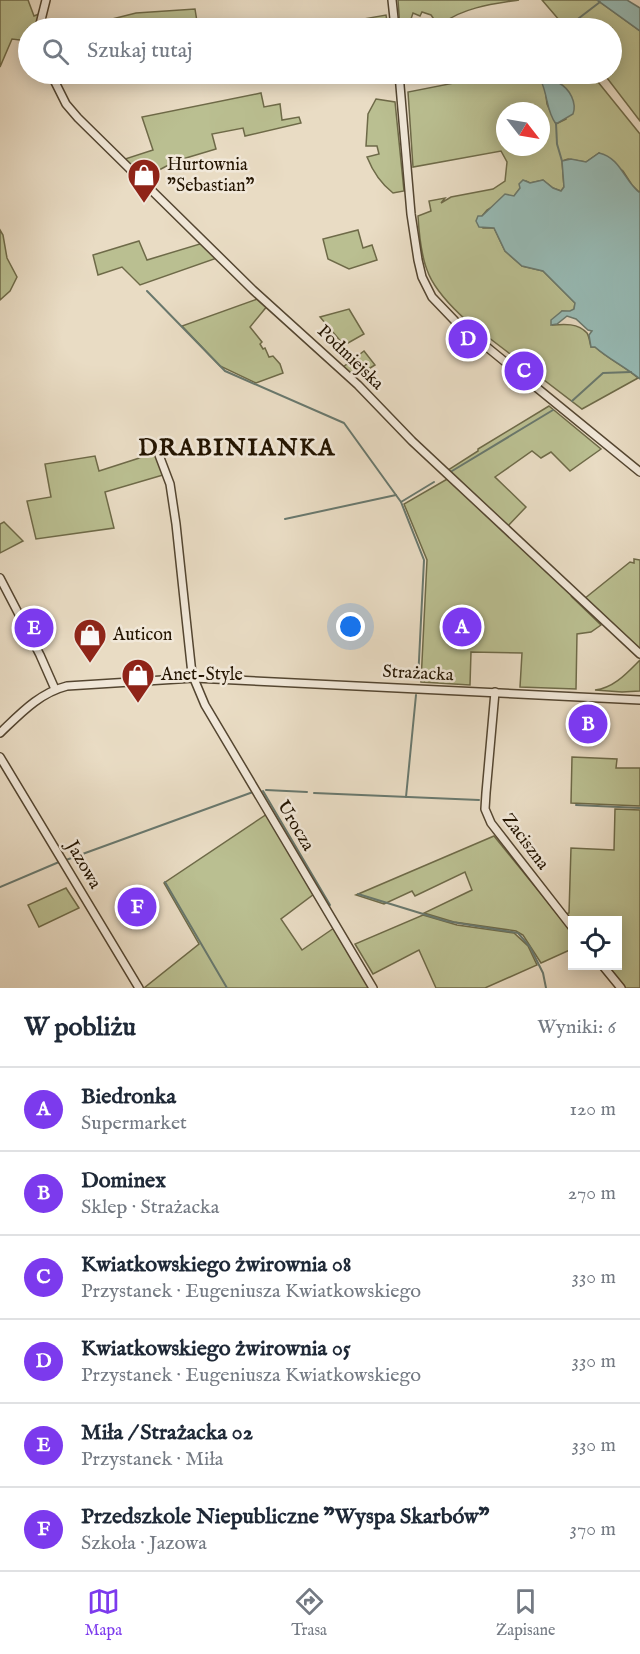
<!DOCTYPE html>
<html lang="pl">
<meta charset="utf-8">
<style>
:root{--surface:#fff;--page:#f2f2f3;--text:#1f2937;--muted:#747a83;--line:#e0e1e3;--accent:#7c3aed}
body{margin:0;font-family:"IM FELL English",serif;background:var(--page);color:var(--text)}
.controls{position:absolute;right:18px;bottom:18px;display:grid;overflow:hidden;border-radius:0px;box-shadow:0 3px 15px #0003}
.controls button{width:54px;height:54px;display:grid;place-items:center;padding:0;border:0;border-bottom:2px solid var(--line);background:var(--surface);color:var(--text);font:30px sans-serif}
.compass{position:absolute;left:496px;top:102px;width:54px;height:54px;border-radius:50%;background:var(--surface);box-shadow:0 3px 15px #0003;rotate:121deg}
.you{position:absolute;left:351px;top:627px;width:21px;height:21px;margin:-15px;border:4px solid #fff;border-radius:50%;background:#1a73e8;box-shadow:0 0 0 9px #1a73e833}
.badge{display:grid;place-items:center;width:39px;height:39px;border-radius:50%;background:var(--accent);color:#fff;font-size:20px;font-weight:700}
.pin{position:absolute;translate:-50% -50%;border:3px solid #fff;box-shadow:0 2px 6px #0006}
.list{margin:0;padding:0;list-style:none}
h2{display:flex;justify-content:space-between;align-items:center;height:78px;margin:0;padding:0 24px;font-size:26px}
h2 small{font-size:20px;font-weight:400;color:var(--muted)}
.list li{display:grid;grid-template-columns:39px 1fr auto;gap:18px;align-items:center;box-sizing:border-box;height:84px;padding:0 24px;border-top:2px solid var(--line)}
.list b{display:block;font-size:22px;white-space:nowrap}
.list p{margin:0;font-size:20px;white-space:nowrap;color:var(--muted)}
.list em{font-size:20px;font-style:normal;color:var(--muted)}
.icon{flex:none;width:33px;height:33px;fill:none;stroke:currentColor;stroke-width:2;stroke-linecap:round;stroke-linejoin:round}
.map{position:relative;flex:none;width:640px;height:988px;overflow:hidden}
.search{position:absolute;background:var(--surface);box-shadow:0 3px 15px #0003;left:18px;right:18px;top:18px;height:66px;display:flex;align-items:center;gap:15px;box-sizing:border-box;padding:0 21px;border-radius:33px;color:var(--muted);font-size:22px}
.sheet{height:582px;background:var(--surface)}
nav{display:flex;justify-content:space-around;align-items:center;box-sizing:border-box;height:84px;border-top:2px solid var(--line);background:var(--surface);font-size:16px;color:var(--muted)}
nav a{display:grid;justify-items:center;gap:3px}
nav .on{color:var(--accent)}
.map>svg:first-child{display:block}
.green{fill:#babf91;stroke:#6e6a48;stroke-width:1.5;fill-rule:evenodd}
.water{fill:#97bbb6;stroke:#69786d;stroke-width:1.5}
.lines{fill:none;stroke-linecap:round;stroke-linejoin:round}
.stream{stroke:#69786d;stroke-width:2}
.minor-casing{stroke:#544631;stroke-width:10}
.minor{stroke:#f1e8d9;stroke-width:7}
.labels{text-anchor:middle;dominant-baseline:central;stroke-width:5;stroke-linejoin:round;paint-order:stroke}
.poi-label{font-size:18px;fill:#231400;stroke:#f1e8d9;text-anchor:start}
.street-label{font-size:18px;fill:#231400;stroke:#f1e8d9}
.district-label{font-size:24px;font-weight:bold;letter-spacing:1.5px;fill:#231400;stroke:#f1e8d9}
</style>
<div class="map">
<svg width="640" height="988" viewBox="0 0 640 988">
<rect width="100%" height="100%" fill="#e9dcc4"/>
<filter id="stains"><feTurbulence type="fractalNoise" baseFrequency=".00333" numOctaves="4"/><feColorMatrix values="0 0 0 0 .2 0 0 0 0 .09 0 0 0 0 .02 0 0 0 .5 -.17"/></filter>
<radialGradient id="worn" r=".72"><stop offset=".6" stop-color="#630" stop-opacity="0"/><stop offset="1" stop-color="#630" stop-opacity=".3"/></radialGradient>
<g class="green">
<path d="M0 0H28L34 16 39 14 36 28H28V41L12 39 0 67Z"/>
<path d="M398 0H519C493 4 465 7 443 23L451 28H440L431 15 422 12 420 16 413 13 408 28H400Z"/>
<path d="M542 0H597L640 31V121L604 74H612V28H566Z"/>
<path d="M195 9 198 28H102L100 22 136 13Z"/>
<path d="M386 15 388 28H330L329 25Z"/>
<path d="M490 74H504L505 76 598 82 640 134V193L632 185 623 171 599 153 586 162 568 159 562 161 564 187 561 191 553 188 543 180 530 183 526 181 514 196H510L487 210 482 216 483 228H494L505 251 522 266 543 271 575 303 574 309 570 312 562 311 553 325C564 324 578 323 587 333 589 336 590 343 591 347H595C608 359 624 366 638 378L582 409 467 321C428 286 421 268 418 216L431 211 429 201 445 198 441 203 451 197 493 189 505 181 507 162 501 151 413 167 408 92 490 76ZM544 80 554 82 566 119 556 124 547 104ZM505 111H541V147H505Z"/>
<path d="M261 93 264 107 280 104 282 120 299 117 301 123 245 136 243 128 212 134 216 149 176 161 144 178 125 159 153 150 142 117Z"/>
<path d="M376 99 395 102 404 191 393 193C380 183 373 172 367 157L379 154 377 146H366L368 114Z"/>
<path d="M0 230 3 235 7 258 17 277 10 291 0 300Z"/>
<path d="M358 230 363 248 372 245 377 260 349 269 328 259 323 239Z"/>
<path d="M139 241 147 260 203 243 217 258 140 285 122 267 98 275 93 255Z"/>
<path d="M260 298 268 305 250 327 262 342 260 344 263 349 265 348 269 357 273 356 280 364 283 373 256 383 220 366 182 326Z"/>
<path d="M349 309 364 334 348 343 343 344 320 317Z"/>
<path d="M364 351 375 365 354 378 343 367Z"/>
<path d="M549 406 601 449 570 471 551 452 541 458 532 451 495 477 526 507 507 527 448 470 478 451V449Z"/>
<path d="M155 453 163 475 105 492 114 528 36 539 27 501 51 497 45 464 95 456 99 471Z"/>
<path d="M449 478 577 597H572L601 625 591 632 577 634 576 689 520 687 522 653 471 652 470 685 421 682 427 560 404 504Z"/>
<path d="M4 522 23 541 0 553V524Z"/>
<path d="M634 559 640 560V650L584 599 630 562 634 563Z"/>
<path d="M640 660V691L622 692 595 690C614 688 627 673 640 660Z"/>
<path d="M572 757 617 759 616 768H640V806L571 803Z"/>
<path d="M615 809 640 810V988H625L607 966H618V921H572V924L565 914 569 913 571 848 614 850Z"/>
<path d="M267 814 314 894 281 919 302 950 334 928 369 988H144L199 944 164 883Z"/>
<path d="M494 836 572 932V949L541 963 523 935 516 931 454 922 424 913 472 890 465 872 415 896 412 891 384 904 356 895Z"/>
<path d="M66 888 79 908 39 927 28 905Z"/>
<path d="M423 915 457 925 514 933 528 946 537 965 485 988H436L419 950 373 974 355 944Z"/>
</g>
<g class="water">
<path d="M597 0H627L640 8V31Z"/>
<path d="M544 80C549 82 555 80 559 83 570 89 577 103 573 114L556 124C546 111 548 95 541 81Z"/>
<path d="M599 153C621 158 624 181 640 193V379C625 367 609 359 595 347H591L589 335 592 331 588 330 576 319 567 316 557 324 551 325V320L562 311H570L574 309 575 303 543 271 522 266 505 251 494 228 479 227 476 221 478 216H482L505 194 514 196 520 188 519 184 523 180 530 183 543 180 553 188 561 191 564 187 562 161 571 159 586 162Z"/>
</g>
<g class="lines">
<g class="stream">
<path d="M566 28 600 2"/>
<path d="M556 123 557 144 562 161"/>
<path d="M147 291 225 371 344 423 401 502 434 482"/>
<path d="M572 401 603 373 631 372"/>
<path d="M452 471 553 410"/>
<path d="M401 502 424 560 418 680"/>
<path d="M285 519 396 495"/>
<path d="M266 790 307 792"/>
<path d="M263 791 330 905"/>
<path d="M314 793 479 800"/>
<path d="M406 797 416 695"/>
<path d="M576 805 640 808"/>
<path d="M66 860 253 792"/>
<path d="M165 882 227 988"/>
<path d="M0 887 59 862"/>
<path d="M358 894 446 921 518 933 530 947 543 973 546 988"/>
</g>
<g class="minor-casing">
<g id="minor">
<path d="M392 0 395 28"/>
<path d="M39 28 46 0"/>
<path d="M51 74 66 104 78 118 253 290 358 385 412 441 640 654"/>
<path d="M399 74 411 214 418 260 422 277 432 297 455 321 640 472"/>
<path d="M159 455 170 484 176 524 192 674 205 705 373 988"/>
<path d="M0 578 40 655 55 689"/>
<path d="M495 692 486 793 485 809 491 823 572 927"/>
<path d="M0 733C20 714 39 693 67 686L194 678 640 700"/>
<path d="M0 757 139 988"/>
<path d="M603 966 621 988"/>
</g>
</g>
<use href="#minor" class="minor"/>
</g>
<defs>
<g id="shop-pin" transform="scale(1.725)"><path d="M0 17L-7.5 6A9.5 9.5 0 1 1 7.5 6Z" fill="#8f2418" stroke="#f1e8d9"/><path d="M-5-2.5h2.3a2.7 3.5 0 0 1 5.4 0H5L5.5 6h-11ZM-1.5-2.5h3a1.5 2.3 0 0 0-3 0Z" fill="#fff"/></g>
</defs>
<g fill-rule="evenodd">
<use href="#shop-pin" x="144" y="175"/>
<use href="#shop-pin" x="90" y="635"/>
<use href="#shop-pin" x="138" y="675"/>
</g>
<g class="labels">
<g class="poi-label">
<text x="167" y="165">Hurtownia<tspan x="167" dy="21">"Sebastian"</tspan></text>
<text x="113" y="635">Auticon</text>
<text x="161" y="675">Anet-Style</text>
</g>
<g class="street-label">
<text transform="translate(350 358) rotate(44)">Podmiejska</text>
<text transform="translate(418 674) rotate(3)">Strażacka</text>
<text transform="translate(295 826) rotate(59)">Urocza</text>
<text transform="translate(525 842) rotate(53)">Zaciszna</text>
<text transform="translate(83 865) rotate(60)">Jazowa</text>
</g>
<g class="district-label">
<text x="237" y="448">DRABINIANKA</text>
</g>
</g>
<rect width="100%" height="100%" filter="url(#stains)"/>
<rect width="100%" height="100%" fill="url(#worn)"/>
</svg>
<div class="controls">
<button><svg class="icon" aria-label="locate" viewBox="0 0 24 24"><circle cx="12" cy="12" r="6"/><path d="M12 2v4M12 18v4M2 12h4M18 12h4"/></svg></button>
</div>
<svg class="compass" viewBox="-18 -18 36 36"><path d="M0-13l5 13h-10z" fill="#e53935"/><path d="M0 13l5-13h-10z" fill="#747a83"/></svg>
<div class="you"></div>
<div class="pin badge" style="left:462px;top:627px">A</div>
<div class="pin badge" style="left:588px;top:724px">B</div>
<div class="pin badge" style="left:524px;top:371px">C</div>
<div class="pin badge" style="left:468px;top:339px">D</div>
<div class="pin badge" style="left:34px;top:628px">E</div>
<div class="pin badge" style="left:137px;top:907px">F</div>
<div class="search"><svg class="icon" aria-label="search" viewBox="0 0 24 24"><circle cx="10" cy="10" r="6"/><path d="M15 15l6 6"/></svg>Szukaj tutaj</div>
</div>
<section class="sheet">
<h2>W pobliżu<small>Wyniki: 6</small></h2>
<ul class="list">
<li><span class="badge">A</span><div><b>Biedronka</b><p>Supermarket</p></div><em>120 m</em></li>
<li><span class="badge">B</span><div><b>Dominex</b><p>Sklep · Strażacka</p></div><em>270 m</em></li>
<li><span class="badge">C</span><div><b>Kwiatkowskiego żwirownia 08</b><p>Przystanek · Eugeniusza Kwiatkowskiego</p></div><em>330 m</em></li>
<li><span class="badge">D</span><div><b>Kwiatkowskiego żwirownia 05</b><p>Przystanek · Eugeniusza Kwiatkowskiego</p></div><em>330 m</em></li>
<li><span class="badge">E</span><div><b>Miła / Strażacka 02</b><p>Przystanek · Miła</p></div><em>330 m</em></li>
<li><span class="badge">F</span><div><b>Przedszkole Niepubliczne &quot;Wyspa Skarbów&quot;</b><p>Szkoła · Jazowa</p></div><em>370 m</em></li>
</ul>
</section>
<nav>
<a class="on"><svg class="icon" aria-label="map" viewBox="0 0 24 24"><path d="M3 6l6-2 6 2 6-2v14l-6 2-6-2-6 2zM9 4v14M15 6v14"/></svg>Mapa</a>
<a><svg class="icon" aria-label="directions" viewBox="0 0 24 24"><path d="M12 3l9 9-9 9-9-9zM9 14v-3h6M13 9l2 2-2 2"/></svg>Trasa</a>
<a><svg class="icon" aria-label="saved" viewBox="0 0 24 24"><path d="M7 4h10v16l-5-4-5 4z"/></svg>Zapisane</a>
</nav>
